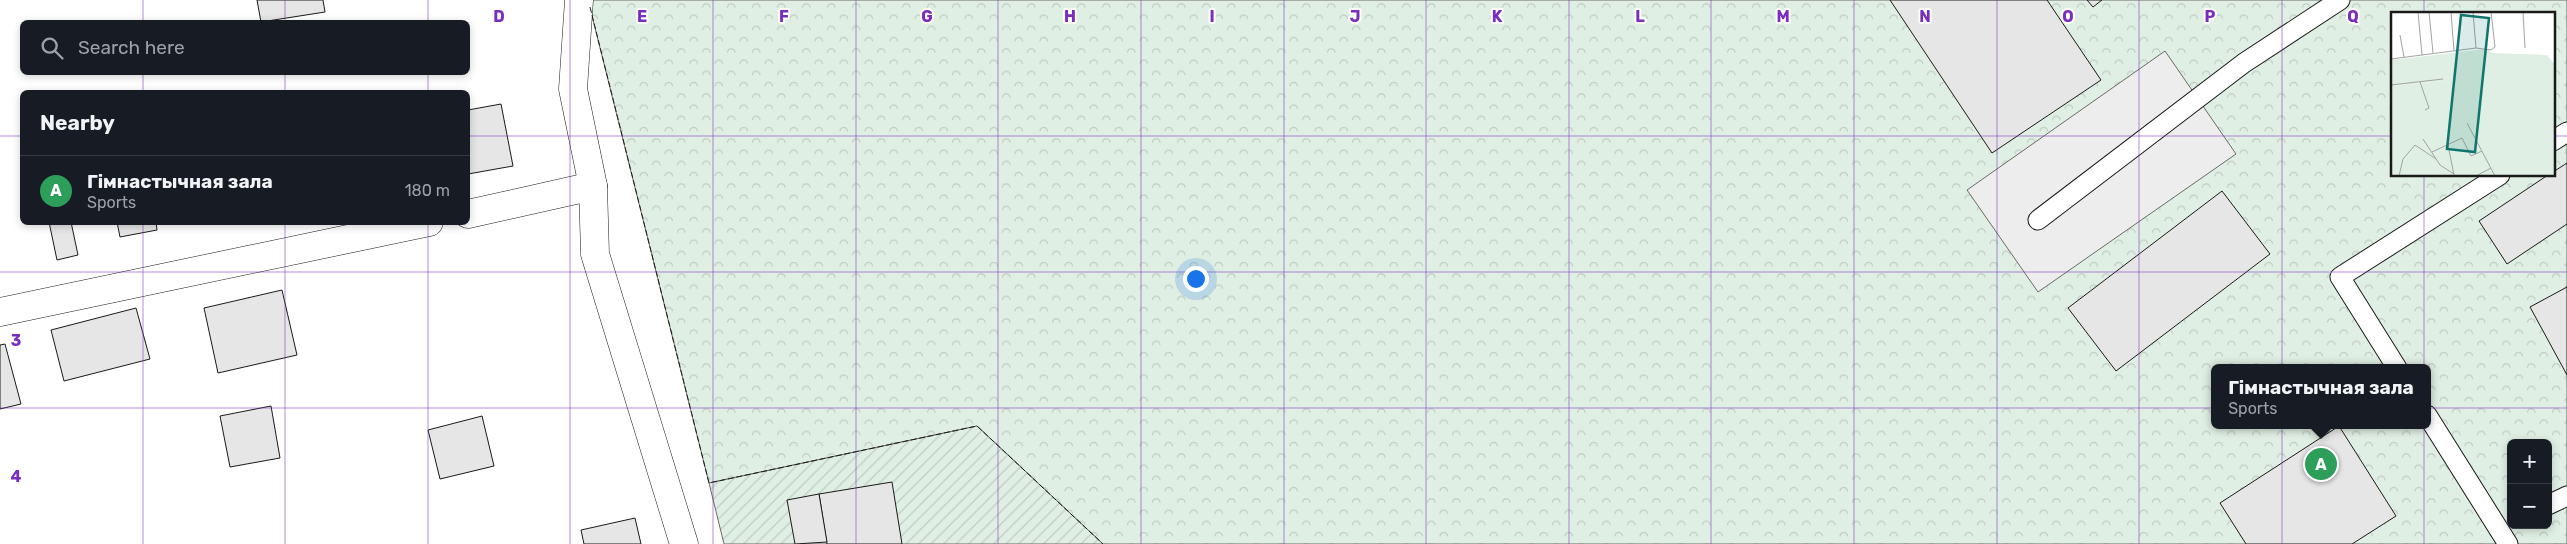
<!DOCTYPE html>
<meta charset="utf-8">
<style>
:root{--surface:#171b24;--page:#242831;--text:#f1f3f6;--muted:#9ea1a6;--line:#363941;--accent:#c62828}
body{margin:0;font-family:Rubik,sans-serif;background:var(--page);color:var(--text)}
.controls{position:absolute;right:15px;bottom:15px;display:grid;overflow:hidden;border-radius:8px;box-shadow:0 2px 8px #0003}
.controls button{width:45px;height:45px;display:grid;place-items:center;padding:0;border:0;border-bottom:1px solid var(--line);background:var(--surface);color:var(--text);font:25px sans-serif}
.you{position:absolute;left:1195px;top:278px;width:18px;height:18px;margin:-12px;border:4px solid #fff;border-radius:50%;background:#1a73e8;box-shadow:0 0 0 8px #1a73e833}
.badge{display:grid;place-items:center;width:32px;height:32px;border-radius:50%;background:var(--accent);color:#fff;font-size:16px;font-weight:700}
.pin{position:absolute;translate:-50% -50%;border:2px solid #fff;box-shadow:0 1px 5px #0006}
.popup{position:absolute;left:2211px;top:364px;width:220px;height:65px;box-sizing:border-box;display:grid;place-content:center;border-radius:8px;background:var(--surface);filter:drop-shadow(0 1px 4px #0005);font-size:16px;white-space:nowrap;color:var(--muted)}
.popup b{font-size:19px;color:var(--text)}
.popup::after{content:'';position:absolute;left:50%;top:100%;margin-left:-10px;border:10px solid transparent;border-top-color:var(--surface)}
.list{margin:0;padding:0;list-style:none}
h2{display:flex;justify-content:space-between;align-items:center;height:65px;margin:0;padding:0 20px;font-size:21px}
h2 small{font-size:16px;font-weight:400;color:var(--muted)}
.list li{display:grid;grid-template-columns:32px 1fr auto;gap:15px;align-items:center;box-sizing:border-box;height:70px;padding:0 20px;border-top:1px solid var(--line)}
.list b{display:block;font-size:19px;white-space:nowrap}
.list p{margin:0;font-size:16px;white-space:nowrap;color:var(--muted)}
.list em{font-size:16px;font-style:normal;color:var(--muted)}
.icon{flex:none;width:28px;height:28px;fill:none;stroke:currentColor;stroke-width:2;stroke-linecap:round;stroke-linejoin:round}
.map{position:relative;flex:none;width:2567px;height:544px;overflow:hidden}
.search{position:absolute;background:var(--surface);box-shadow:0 2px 8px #0003;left:20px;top:20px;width:450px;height:55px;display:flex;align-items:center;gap:12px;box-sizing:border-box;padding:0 18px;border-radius:8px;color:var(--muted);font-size:19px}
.panel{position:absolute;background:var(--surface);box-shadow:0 2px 8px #0003;left:20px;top:90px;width:450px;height:135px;border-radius:8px}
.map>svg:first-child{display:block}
.forest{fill:url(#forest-crowns);stroke:#6a6a6a;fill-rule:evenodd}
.garden{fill:url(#garden-furrows);stroke:#6a6a6a}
.parking{fill:#ededed;stroke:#6a6a6a}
.building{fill:#e6e6e6;stroke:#1a1a1a}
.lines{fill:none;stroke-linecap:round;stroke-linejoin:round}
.lane-casing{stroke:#1a1a1a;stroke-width:21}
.street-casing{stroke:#1a1a1a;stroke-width:29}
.lane{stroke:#fff;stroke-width:19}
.street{stroke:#fff;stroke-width:28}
.fence{stroke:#1a1a1a;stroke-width:1;stroke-dasharray:6 2.5;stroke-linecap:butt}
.grid{fill:none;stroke:#7b2cbf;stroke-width:1;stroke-opacity:0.55}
.inset-road{fill:none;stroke:#a3a3a3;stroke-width:1}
.view{fill:#0f766e;fill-opacity:0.15;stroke:#0f766e;stroke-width:2.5}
.inset-edge{fill:none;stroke:#1a1a1a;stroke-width:2.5}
.grid-label{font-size:16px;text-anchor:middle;font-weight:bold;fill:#7b2cbf;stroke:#fff;stroke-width:4;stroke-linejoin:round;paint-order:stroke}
</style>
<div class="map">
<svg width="2567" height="544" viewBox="0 0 2567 544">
<defs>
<pattern id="forest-crowns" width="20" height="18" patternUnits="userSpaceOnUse" patternTransform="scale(1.25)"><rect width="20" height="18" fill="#e0efe3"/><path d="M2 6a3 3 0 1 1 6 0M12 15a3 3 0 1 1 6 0" fill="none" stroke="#c0ccc2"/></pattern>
<pattern id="garden-furrows" width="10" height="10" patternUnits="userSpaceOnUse" patternTransform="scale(1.25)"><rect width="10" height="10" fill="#e0efe3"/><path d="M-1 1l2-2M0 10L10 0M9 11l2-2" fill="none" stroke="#c0ccc2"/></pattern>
</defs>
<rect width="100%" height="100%" fill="#fff"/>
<path class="forest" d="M588 0H2567V544H1103L977 426 709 483ZM2392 14H2553V175H2392ZM2215 368H2427V425H2215ZM2511 443H2548V525H2511Z"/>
<path class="garden" d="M977 426 1103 544H724L709 483Z"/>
<path class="parking" d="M2165 51 2236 154 2038 292 1967 190Z"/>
<g class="building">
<path d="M257 0H323L325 12 261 22Z"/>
<path d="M1890 0H2047L2101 80 1992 153Z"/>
<path d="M2087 0H2102L2093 7Z"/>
<path d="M501 104 513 166 468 174V110Z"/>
<path d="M2567 163V224L2507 264 2479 221 2548 175H2553V172Z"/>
<path d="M2222 191 2270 254 2116 371 2068 308Z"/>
<path d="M49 222H71L78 255 57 260Z"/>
<path d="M117 222H156L157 230 120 237Z"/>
<path d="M2567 287V375L2530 307Z"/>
<path d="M282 290 297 355 218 373 204 308Z"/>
<path d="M136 308 150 359 64 381 51 330Z"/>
<path d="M5 344 21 404 0 409V345Z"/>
<path d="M271 406 280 458 230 467 220 416Z"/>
<path d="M482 416 494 466 440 479 428 430Z"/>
<path d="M2339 426 2396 516 2352 544H2246L2220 503Z"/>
<path d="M892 482 902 544H827L819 494Z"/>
<path d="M819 494 827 542 795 544 787 500Z"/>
<path d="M635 518 641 544H584L581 530Z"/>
</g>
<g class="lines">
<g class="lane-casing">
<g id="lane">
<path d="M2553 141 2567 132"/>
<path d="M2038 220 2244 63 2340 0"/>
<path d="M2397 368 2340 277 2500 175"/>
<path d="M2427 415 2508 544"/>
<path d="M2548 505 2567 496"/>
</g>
</g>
<g class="street-casing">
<g id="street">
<path d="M579 0 573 89 593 186"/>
<path d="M468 214 593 186 595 254 684 544"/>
<path d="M0 312 429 222"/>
</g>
</g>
<use href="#lane" class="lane"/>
<use href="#street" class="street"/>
<path class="fence" d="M590 7 709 483 977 426 1103 544"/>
</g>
<path class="grid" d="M143 0V22M285 0V22M428 0V22M570 0V544M713 0V544M856 0V544M998 0V544M1141 0V544M1284 0V544M1426 0V544M1569 0V544M1711 0V544M1854 0V544M1997 0V544M2139 0V544M2282 0V544M2424 0V14M143 72V92M285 72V92M428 72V92M0 136H22M468 136H2392M2553 136H2567M2424 175V544M143 222V544M285 222V544M428 222V544M0 272H2567M0 408H2567"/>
<g transform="translate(2391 12)">
<rect width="164" height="164" fill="#fff"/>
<path d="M95 37 102 41 156 43 164 53V164H0V74L54 69 71 55 69 40Z" fill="#e0efe3"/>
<path d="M69 40 71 55 54 69 0 74V48Z" fill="#e0efe3"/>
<path class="inset-road" d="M27 0 31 43M38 0 42 41M60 0 63 39M132 0 134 36M9 23 13 45M85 36 100 38 104 35 100 0M0 47 85 36 82 0M29 70 38 96 34 98M0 73 52 67M76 111 104 164M32 127 49 153 63 162M57 133 63 163M41 140 71 126 80 144 91 139M8 164 12 147 24 133 45 147M85 164 100 156"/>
<path class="view" d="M70 3 98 6 84 140 56 137Z"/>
<rect width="164" height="164" class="inset-edge"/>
</g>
<g class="grid-label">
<text x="499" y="22">D</text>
<text x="642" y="22">E</text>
<text x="784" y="22">F</text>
<text x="927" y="22">G</text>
<text x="1070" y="22">H</text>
<text x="1212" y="22">I</text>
<text x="1355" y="22">J</text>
<text x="1497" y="22">K</text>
<text x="1640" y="22">L</text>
<text x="1783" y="22">M</text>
<text x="1925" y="22">N</text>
<text x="2068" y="22">O</text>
<text x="2210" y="22">P</text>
<text x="2353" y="22">Q</text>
<text x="16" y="346">3</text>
<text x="16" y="482">4</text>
</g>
</svg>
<div class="controls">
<button>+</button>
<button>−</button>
</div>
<div class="you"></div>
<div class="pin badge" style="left:2321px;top:464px;background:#2e9e5b">A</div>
<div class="popup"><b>Гімнастычная зала</b>Sports</div>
<div class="search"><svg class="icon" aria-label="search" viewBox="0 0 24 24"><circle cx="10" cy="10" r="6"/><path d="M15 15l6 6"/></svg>Search here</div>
<section class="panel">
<h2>Nearby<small></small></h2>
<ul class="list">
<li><span class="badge" style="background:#2e9e5b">A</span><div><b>Гімнастычная зала</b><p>Sports</p></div><em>180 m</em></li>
</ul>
</section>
</div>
